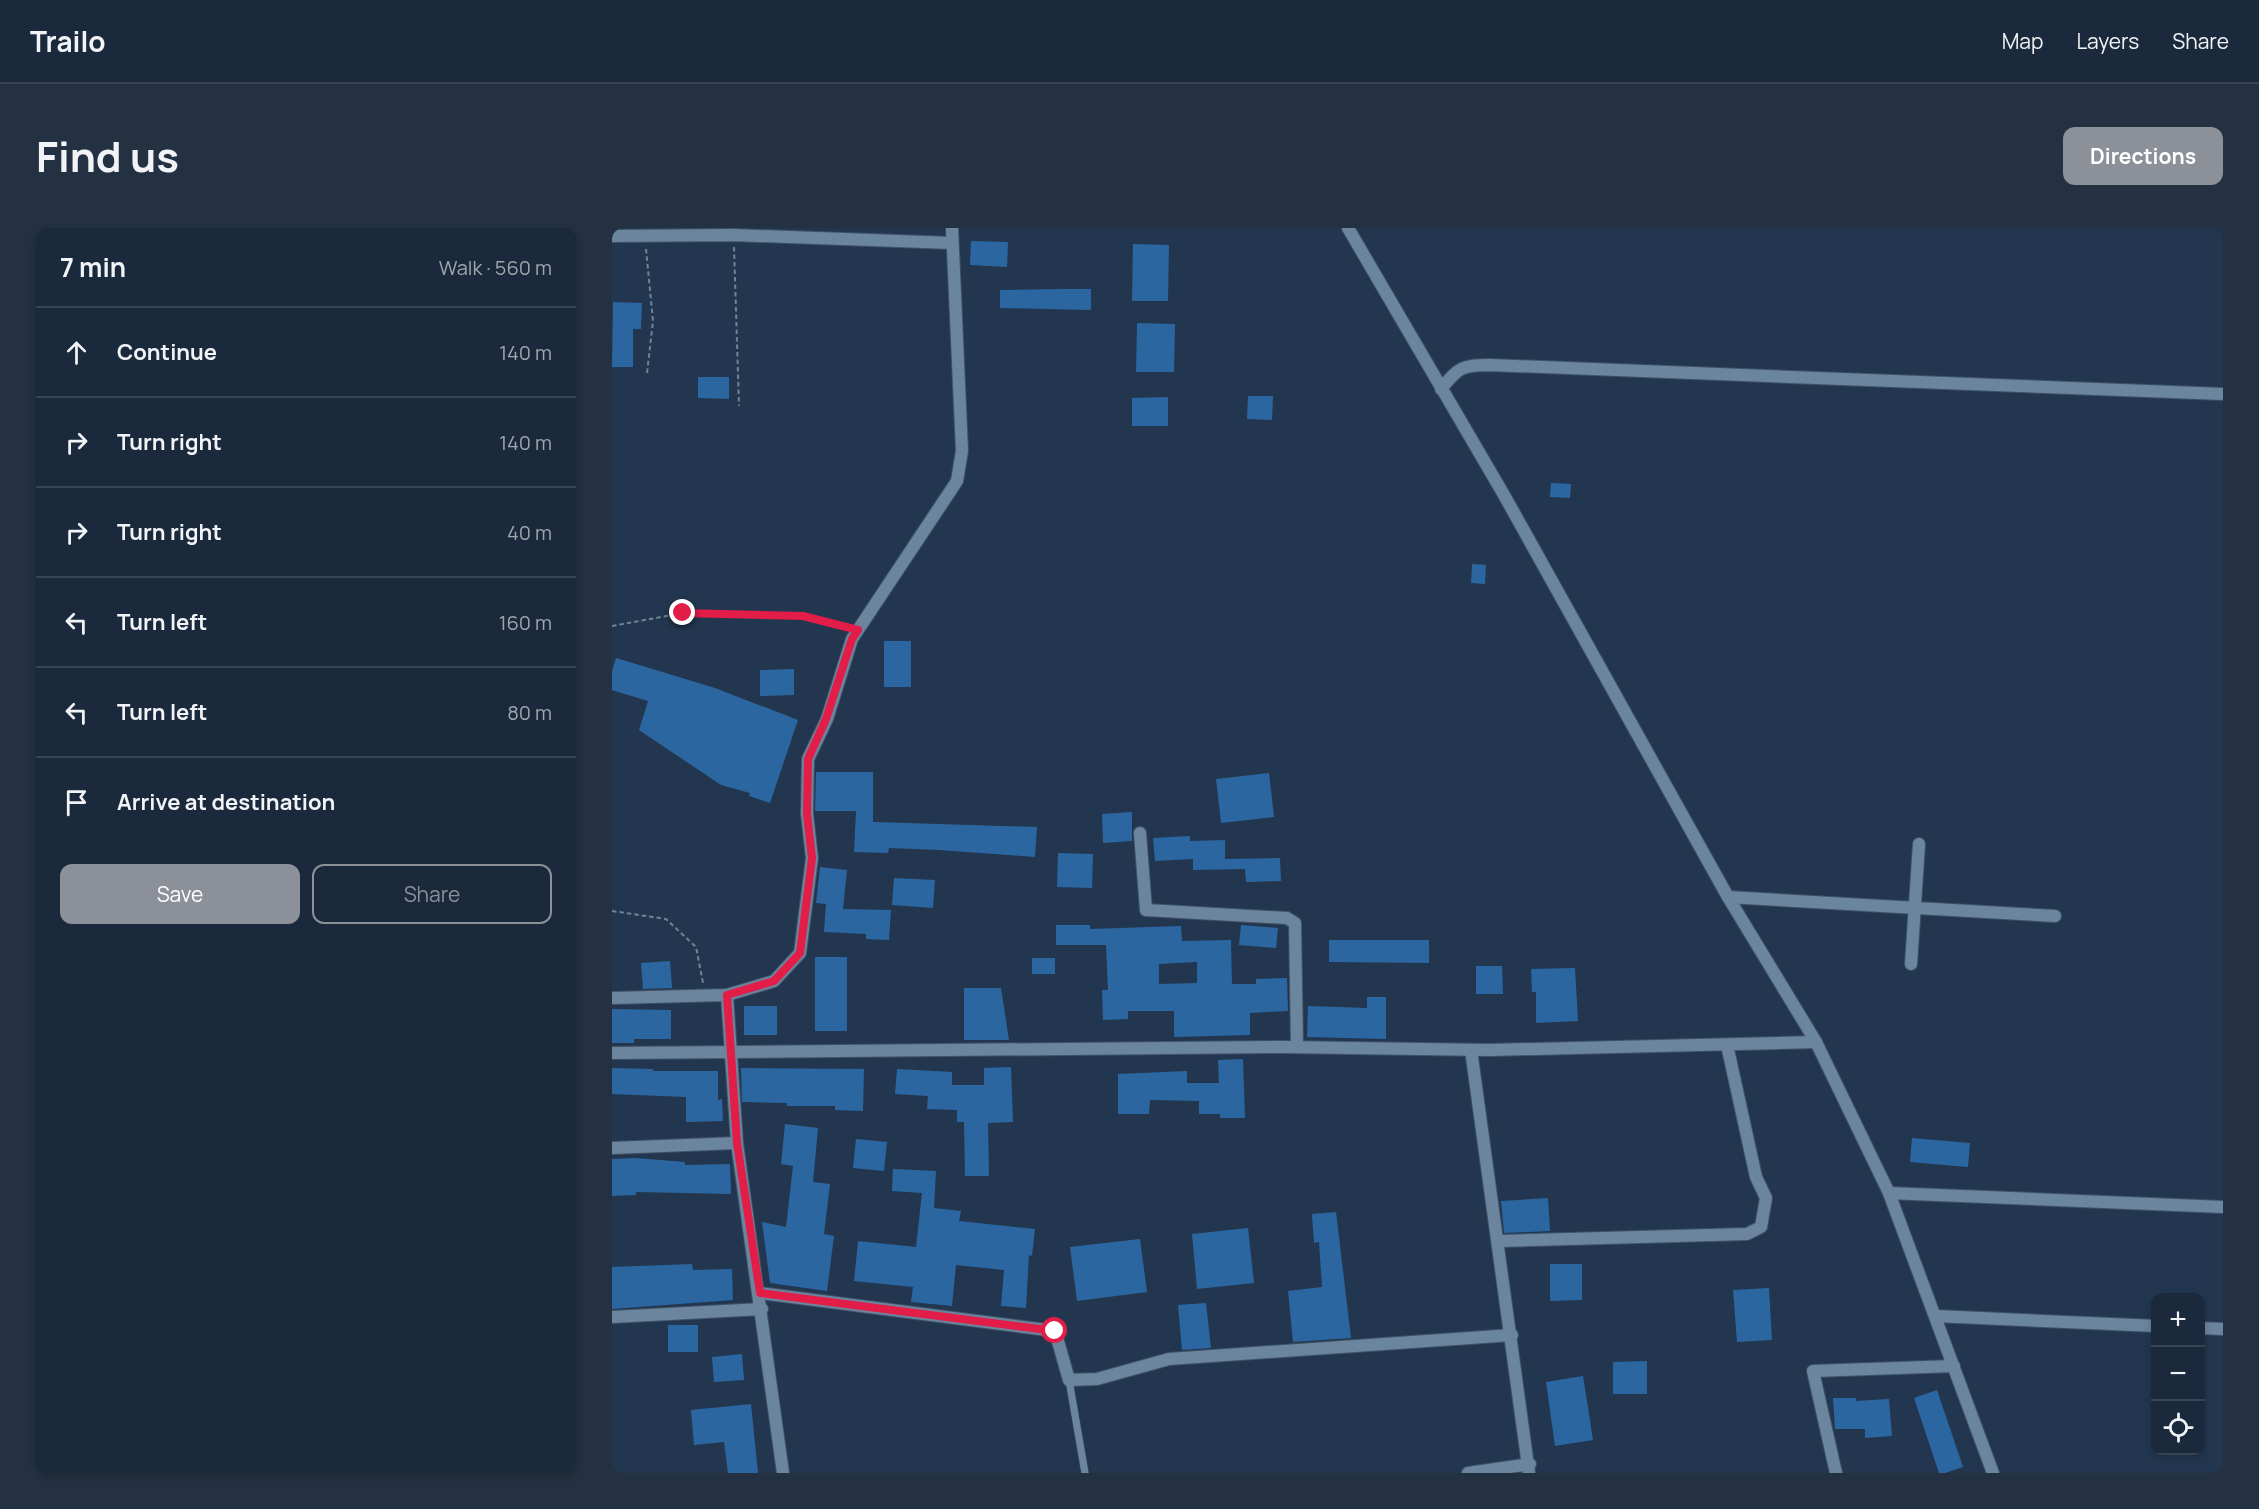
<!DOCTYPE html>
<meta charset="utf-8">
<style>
:root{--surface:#1a293b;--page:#233142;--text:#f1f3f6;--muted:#9fa6af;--line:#384555;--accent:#8c9099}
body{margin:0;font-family:Manrope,sans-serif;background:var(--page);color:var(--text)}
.controls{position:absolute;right:18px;bottom:18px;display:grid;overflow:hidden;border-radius:12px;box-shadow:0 3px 9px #0003}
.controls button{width:54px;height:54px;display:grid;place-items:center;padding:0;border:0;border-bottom:2px solid var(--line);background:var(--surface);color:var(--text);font:30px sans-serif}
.stop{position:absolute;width:18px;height:18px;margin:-14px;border:4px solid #e11d48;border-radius:50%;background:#fff}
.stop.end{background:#e11d48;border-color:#fff;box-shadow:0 2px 6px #0008}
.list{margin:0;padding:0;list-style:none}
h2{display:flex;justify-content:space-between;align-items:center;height:78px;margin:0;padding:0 24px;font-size:26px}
h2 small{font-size:20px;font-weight:400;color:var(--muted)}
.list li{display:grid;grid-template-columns:39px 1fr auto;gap:18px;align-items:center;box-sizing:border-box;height:90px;padding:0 24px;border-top:2px solid var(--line)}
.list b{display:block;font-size:22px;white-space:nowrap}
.list em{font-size:20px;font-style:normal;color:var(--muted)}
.actions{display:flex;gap:12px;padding:18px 24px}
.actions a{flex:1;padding:14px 0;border:2px solid var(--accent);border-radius:12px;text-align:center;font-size:21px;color:var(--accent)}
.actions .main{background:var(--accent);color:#fff}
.icon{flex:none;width:33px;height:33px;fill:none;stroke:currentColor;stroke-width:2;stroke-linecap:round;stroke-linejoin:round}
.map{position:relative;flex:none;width:1611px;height:1245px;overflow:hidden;border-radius:12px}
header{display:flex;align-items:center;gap:36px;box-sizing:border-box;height:84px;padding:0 30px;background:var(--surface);border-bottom:2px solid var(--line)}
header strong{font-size:28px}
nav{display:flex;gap:33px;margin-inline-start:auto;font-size:21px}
.intro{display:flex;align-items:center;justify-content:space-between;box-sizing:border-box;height:144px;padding:0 36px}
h1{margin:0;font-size:42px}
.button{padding:15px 27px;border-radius:12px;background:var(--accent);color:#fff;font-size:21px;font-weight:700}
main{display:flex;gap:36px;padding:0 36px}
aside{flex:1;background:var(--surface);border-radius:12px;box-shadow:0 3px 9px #0003}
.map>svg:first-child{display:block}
.building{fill:#2c66a1;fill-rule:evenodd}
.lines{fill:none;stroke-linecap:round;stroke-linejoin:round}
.lane-casing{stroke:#405367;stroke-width:8}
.street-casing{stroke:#405367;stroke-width:14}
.path{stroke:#708296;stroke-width:2;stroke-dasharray:4.5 3;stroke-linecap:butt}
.lane{stroke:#6c859f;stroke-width:7}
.street{stroke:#6c859f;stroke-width:12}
.route{stroke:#e11d48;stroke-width:8}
</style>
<header>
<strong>Trailo</strong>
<nav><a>Map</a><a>Layers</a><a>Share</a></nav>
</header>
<div class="intro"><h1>Find us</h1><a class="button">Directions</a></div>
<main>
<aside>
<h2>7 min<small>Walk · 560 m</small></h2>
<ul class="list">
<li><svg class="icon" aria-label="ahead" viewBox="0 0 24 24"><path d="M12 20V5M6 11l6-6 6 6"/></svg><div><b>Continue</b></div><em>140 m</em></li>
<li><svg class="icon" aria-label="right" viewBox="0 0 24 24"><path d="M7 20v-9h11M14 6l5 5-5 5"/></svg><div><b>Turn right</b></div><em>140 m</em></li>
<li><svg class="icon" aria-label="right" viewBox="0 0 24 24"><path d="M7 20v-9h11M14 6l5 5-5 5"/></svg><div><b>Turn right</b></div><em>40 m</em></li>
<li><svg class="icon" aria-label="left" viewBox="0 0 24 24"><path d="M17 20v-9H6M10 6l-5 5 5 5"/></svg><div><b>Turn left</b></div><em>160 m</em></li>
<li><svg class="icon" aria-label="left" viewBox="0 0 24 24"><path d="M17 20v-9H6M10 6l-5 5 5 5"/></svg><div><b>Turn left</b></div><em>80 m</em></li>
<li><svg class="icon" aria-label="arrive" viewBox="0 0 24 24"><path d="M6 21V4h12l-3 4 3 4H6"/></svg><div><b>Arrive at destination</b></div></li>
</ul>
<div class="actions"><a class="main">Save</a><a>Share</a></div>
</aside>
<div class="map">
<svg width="1611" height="1245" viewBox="0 0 1611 1245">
<rect width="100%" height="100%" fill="#22374f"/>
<g class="building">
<path d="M359 13 396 14 395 39 358 37Z"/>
<path d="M521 16 557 17 556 73H520Z"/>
<path d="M450 61H479V82L388 80V62Z"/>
<path d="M1 74 30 75 29 101H21V139H0Z"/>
<path d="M525 95 563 96 562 144H524Z"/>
<path d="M86 149H117V171L86 170Z"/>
<path d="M636 168H661L660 192 635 191Z"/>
<path d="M556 169V198H520V170Z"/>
<path d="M939 255 959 256 958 270 938 269Z"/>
<path d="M860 336 874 337 873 356 859 355Z"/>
<rect x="272" y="413" width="27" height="46"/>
<path d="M4 430 103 460 186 492 158 575 137 568 138 565 109 557 27 502 36 473 0 462V443Z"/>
<path d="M182 441V467L148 468V442Z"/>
<path d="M204 544H261V594L425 599 423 629 327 622 277 620 276 625 242 624 244 583H203Z"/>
<path d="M657 545 662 589 609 595 604 551Z"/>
<path d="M520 584V613L491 615 490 586Z"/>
<path d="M578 608V613L613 612V631L668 630 669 653 634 654 633 641 581 642V631L543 633 541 610Z"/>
<path d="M446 625 481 626 480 660 445 659Z"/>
<path d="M208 639 235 642 231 681 279 682 277 712 254 711V706L212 704 214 676 204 675Z"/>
<path d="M282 650 323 652 321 680 280 677Z"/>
<path d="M444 697H478V701L569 698 570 713 619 712 620 756H644V751L675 750 676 783 638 785V807L562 809V783H516V791L491 792 490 762H496L494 717H444ZM585 734V755L547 756V736Z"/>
<path d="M629 697 666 700 664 720 627 717Z"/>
<path d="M717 712H817V735L717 734Z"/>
<rect x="203" y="729" width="32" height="74"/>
<rect x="420" y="730" width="23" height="16"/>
<path d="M58 733 60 760 31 761 29 735Z"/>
<path d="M864 738H890L891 766H864Z"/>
<path d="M963 740 966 793 924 795V764H920L919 741Z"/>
<path d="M352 760H389L397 812H352Z"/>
<path d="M755 769H774V811L695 809 696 778 755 780Z"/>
<rect x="132" y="778" width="33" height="29"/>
<path d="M0 781 59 782V811H22V815H0Z"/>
<path d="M631 831 633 890H608V886H587V873L538 872 537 886H506V846L575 843V855H607L606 832Z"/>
<path d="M399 839 401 894 376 895 377 948H353L352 894H345V882L315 881 316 868 283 866 285 841 340 844V857H372V840Z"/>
<path d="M0 840 41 841V843H106V872L110 871 111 893 74 894V869L0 866Z"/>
<path d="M129 840 252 841 251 883 223 882V878H175V875L130 874Z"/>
<path d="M173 896 206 900 201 954 218 956 212 1006 222 1008 215 1063 158 1055 150 994 174 999 181 938 169 936Z"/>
<path d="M1300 910 1358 915 1356 939 1298 934Z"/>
<path d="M244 911 275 914 272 943 241 940Z"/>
<path d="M23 930 73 934V937L118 936 119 966 24 964V967L0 968V931Z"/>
<path d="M281 941 324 943 322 980 349 983 347 993 423 1001 420 1028 417 1027 414 1080 389 1078 392 1042 344 1037 340 1078 299 1074 301 1059 242 1053 246 1013 304 1019 310 965 280 963Z"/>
<path d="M936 970 938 1003 892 1005 889 973Z"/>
<path d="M724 984 739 1110 681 1114 676 1063 710 1059 707 1014 702 1015 700 986Z"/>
<path d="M636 1000 642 1055 585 1061 580 1006Z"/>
<path d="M528 1011 535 1064 465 1073 458 1019Z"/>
<path d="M80 1036 81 1042 120 1041 121 1072 0 1081V1039Z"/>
<path d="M938 1036H970V1072L938 1073Z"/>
<path d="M1157 1060 1160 1112 1125 1114 1121 1062Z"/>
<path d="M594 1075 599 1120 570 1122 566 1077Z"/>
<rect x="56" y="1097" width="30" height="27"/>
<path d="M130 1126 132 1152 102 1154 100 1129Z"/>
<path d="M1035 1133V1166H1001V1134Z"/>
<path d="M971 1148 981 1212 943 1218 934 1154Z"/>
<path d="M1325 1162 1351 1239 1333 1245H1327L1302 1170Z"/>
<path d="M1221 1170H1244V1173L1277 1171 1280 1208 1253 1210V1201H1223Z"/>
<path d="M139 1176 146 1245H116L112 1214 82 1217 79 1182Z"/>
</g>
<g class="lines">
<g class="lane-casing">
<path id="lane" d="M457 1152 473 1245"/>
</g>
<g class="street-casing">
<g id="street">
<path d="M736 0 892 267 1116 669 1204 814 1277 965 1381 1245"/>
<path d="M0 8 121 7 340 15"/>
<path d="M829 161C847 139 850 137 878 137L1611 166"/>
<path d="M528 605 534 682 675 690 683 695 685 819"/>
<path d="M1116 669 1443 688"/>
<path d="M1299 736 1307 616"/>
<path d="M115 767 125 915 171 1245"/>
<path d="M0 770 115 767 162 753 188 725 200 630 195 586 196 531 215 491 240 411 345 253 350 223 340 0"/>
<path d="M859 822 917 1245"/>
<path d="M0 825 670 819 878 822 1204 814"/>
<path d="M0 920 125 915"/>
<path d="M1277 965 1611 979"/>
<path d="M887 1013 1135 1006 1149 999 1154 970 1144 949 1115 817"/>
<path d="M148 1065 443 1103 457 1152 485 1151 557 1131 900 1107"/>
<path d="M1323 1088 1544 1098"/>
<path d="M0 1089 150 1081"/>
<path d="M1588 1100 1611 1101"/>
<path d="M856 1245 918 1236"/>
<path d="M1224 1245 1201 1143 1342 1138"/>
</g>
</g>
<g class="path">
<path d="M122 19 127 178"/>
<path d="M34 21 41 93 35 145"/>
<path d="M0 398 71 385 191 388 232 399"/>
<path d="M0 683 54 691 84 719 91 755"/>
</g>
<use href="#lane" class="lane"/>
<use href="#street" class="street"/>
</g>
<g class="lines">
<path class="route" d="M71 385 191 388 246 402 240 411 214 491 196 531 195 586 200 630 188 725 162 753 115 767 125 915 148 1065 443 1103"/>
</g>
</svg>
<div class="controls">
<button>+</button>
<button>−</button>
<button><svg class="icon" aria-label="locate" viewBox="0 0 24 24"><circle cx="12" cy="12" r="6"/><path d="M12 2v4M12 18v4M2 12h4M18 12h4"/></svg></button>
</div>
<div class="stop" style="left:443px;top:1103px"></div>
<div class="stop end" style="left:71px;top:385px"></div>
</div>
</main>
